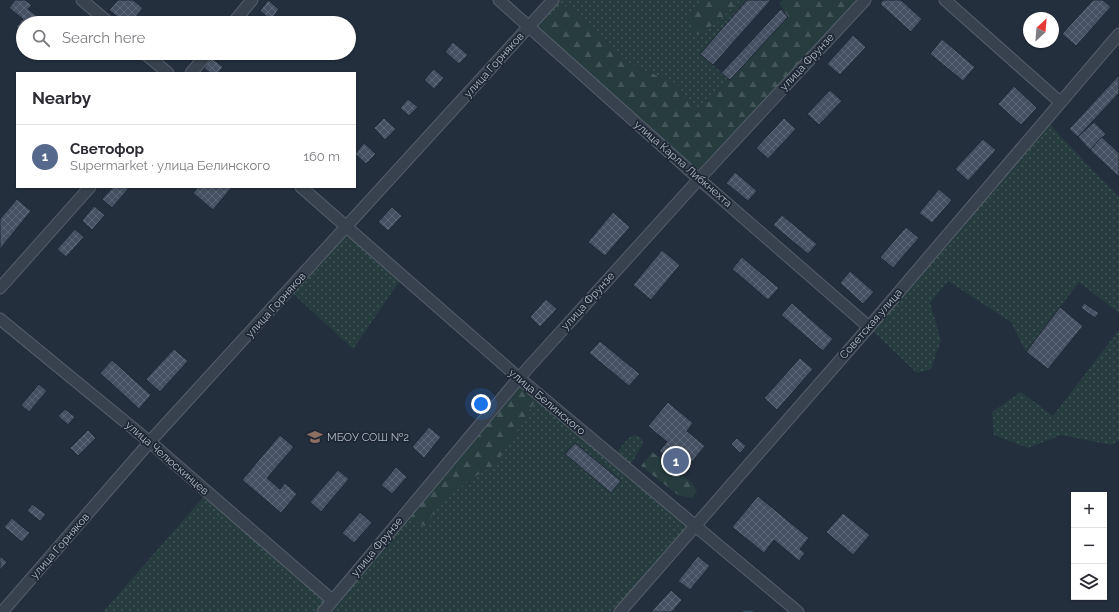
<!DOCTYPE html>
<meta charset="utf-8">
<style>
:root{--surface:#fff;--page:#f2f2f3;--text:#2b2b33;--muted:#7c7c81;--line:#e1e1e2;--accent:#56698c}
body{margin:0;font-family:Raleway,sans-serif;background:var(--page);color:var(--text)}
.controls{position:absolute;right:12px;bottom:12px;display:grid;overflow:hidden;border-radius:0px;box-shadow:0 1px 3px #0004}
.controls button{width:36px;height:36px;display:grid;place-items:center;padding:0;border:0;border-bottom:1px solid var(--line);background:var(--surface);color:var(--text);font:20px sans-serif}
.compass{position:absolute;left:1023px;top:12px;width:36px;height:36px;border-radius:50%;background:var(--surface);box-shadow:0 1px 3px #0004;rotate:26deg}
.you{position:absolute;left:481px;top:404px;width:14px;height:14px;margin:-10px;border:3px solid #fff;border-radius:50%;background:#1a73e8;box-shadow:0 0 0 6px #1a73e833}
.badge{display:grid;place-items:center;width:26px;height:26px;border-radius:50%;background:var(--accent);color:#fff;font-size:13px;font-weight:700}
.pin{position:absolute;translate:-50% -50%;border:2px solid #fff;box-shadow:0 1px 4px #0006}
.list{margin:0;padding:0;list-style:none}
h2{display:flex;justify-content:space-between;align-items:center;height:52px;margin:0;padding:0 16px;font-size:17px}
h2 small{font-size:13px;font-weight:400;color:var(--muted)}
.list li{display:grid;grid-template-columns:26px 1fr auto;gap:12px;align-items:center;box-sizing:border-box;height:64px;padding:0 16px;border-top:1px solid var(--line)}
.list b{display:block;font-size:15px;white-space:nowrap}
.list p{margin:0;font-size:13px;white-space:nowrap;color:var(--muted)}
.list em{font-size:13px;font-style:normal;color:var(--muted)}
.icon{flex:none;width:22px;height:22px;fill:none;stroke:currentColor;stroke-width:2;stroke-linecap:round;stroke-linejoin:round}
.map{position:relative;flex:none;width:1119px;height:612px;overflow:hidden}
.search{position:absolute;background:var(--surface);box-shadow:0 1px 3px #0004;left:16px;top:16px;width:340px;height:44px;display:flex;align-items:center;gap:10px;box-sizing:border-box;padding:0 14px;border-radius:22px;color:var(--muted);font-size:15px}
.panel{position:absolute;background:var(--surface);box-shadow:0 1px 3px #0004;left:16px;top:72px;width:340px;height:116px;border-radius:0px}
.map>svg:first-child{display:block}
.green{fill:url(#green-dots)}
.forest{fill:url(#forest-firs)}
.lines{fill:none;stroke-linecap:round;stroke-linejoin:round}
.stream{stroke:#394c67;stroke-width:2.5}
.building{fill:url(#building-cross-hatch);stroke:#1f2835}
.minor-casing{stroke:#565f6c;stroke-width:13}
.minor{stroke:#38414e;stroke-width:11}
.labels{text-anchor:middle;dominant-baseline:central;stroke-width:3.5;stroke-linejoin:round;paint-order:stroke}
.street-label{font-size:11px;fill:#b4bcc9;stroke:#1d2633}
.poi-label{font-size:11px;fill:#b4bcc9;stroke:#1d2633;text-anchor:start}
</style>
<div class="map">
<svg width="1119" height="612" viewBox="0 0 1119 612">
<defs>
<pattern id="green-dots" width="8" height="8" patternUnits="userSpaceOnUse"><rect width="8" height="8" fill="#263c3f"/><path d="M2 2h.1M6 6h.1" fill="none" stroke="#435659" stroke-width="1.8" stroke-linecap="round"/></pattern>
<pattern id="forest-firs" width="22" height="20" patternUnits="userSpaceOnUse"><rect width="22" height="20" fill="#263c3f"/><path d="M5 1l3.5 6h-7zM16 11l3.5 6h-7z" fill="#435659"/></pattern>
<pattern id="building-cross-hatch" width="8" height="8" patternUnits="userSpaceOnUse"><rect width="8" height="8" fill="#455162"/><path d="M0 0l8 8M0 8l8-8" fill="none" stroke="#5d6877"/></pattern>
</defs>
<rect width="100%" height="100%" fill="#242f3e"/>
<g class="green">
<path d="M553 0H747L700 54 730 80 697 114 677 84 632 65 569 6 528 27Z"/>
<path d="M1046 119 1060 136 1119 197V313L1079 282 1026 352 1011 322 948 281 930 303 941 340 931 369 917 373 869 327Z"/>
<path d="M347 226 403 276 353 349 289 290Z"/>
<path d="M1119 330V440L1112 445 1061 435 1028 448 994 435 992 412 1021 392 1053 416Z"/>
<path d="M519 378 694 526 620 612H103L207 493 333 600Z"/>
<path d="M635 435 642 439 643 444 630 465 617 453C622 446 627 437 635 435Z"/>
</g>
<g class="forest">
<path d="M702 0H739L717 23 695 35 689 17Z"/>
<path d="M783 0H865L699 179 528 27 568 5 632 65 677 84 697 114 788 17 779 3Z"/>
<path d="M519 378 539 395 496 464 468 481 440 504 425 526 404 515Z"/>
<path d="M652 452 692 483 697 491 692 498 678 495 641 466Z"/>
</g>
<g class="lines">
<path class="stream" d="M744 612H752"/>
</g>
<g class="building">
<path d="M15 0H25L32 5 28 9 46 23H23V33L16 27 23 19 9 8Z"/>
<path d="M118 0H133L143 8 131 23H125L109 10Z"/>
<path d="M268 0 279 9 271 20 260 11Z"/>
<path d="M747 0H771L713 65 700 54Z"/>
<path d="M883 0H901L922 19 911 32 880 4Z"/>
<path d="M1093 0H1103L1111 7 1076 46 1062 34Z"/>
<path d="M781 9 788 17 730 80 721 73Z"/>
<path d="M853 35 866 47 840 75 827 64Z"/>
<path d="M942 39 975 67 963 81 930 54Z"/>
<path d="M453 42 468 55 459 64 445 52Z"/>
<path d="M212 58 223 67 218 73H210L204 68Z"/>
<path d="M434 69 444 78 434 89 424 80Z"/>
<path d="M1119 75V93L1078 137 1069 129Z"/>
<path d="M1014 86 1037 108 1021 125 998 104Z"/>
<path d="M830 90 842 101 819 125 807 114Z"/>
<path d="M408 99 418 107 409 116 400 108Z"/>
<path d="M384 118 396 129 385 140 374 128Z"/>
<path d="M784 118 796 129 768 159 756 148Z"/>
<path d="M1094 122 1106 134 1090 150 1078 137Z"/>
<path d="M1102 137 1119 153V177L1090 150Z"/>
<path d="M983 139 996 150 968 181 955 169Z"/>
<path d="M364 143 376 154 366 164 355 154Z"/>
<path d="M735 172 757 191 748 201 726 183Z"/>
<path d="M113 187 129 188 112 208 102 199Z"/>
<path d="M198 187H232L213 210 193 193Z"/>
<path d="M939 189 952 200 932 223 919 213Z"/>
<path d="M17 199 31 211 0 249V219Z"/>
<path d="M94 206 105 215 92 230 82 221Z"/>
<path d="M392 207 402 216 388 231 378 222Z"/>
<path d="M613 212 630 227 605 256 588 242Z"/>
<path d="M782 215 817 244 808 254 773 225Z"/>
<path d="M906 227 919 238 893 268 880 257Z"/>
<path d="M75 229 84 237 66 257 57 249Z"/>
<path d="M662 250 680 265 651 300 633 285Z"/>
<path d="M742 257 779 288 768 300 732 269Z"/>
<path d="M850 271 874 292 863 304 840 283Z"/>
<path d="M546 299 557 309 540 327 530 317Z"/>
<path d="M792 303 833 339 823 351 781 315Z"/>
<path d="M1084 303 1099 313 1095 318 1081 308Z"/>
<path d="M1060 307 1083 326 1048 369 1026 352Z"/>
<path d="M600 341 640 374 629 386 589 353Z"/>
<path d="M174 349 188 361 160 392 146 379Z"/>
<path d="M800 358 813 369 777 410 764 398Z"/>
<path d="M112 360 151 395 139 409 100 373Z"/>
<path d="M39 384 47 391 29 412 21 405Z"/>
<path d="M668 402 693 423 687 431 705 446 684 471 659 451 667 442 648 426Z"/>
<path d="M65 409 75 417 68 425 58 416Z"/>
<path d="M429 427 441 437 424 458 412 447Z"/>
<path d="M88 430 96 438 78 456 70 448Z"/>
<path d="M280 435 294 447 267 478 280 489 285 483 297 494 281 513 242 480Z"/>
<path d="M737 438 746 446 740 453 731 444Z"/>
<path d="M575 443 621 481 611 493 565 454Z"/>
<path d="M396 467 407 477 392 494 381 485Z"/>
<path d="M338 470 349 479 321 512 310 502Z"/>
<path d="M758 496 809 538 800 549 805 553 799 561 774 540 764 553 732 527Z"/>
<path d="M32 504 46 514 40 521 27 511Z"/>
<path d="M360 512 372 523 354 543 342 533Z"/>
<path d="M843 513 870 535 853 555 826 532Z"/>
<path d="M12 518 30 533 22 542 4 527Z"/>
<path d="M0 556 7 562 0 570Z"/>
<path d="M698 556 710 566 690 590 678 581Z"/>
<path d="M671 590 682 600 672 612H651Z"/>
</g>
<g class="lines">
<g class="minor-casing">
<g id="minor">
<path d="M82 0 109 23"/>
<path d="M499 0 699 179 869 327"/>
<path d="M945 0 1060 102"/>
<path d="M233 23 252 0"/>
<path d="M144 53 168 73"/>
<path d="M191 73 208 53"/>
<path d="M301 187 519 378 798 612"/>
<path d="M0 288 90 187"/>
<path d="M0 319 151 443 332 600"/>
<path d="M2 612 155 436 553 0"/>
<path d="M323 612 519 378 699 179 865 0"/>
<path d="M620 612 869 327 1119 34"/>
</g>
</g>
<use href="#minor" class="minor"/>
</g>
<defs>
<g id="school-bare" transform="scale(1.2)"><path d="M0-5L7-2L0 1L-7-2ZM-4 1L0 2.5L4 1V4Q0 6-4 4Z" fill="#8d6e63" stroke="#1d2633" stroke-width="2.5" paint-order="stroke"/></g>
</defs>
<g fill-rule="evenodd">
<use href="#school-bare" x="315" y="437"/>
</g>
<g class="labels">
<g class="street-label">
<text transform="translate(807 62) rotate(-47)">улица Фрунзе</text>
<text transform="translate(494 65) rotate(-48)">улица Горняков</text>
<text transform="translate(683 164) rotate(41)">улица Карла Либкнехта</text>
<text transform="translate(588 301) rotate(-48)">улица Фрунзе</text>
<text transform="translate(276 305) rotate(-48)">улица Горняков</text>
<text transform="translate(871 324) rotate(-49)">Советская улица</text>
<text transform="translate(547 402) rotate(40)">улица Белинского</text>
<text transform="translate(167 458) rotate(41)">улица Челюскинцев</text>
<text transform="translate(60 546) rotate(-49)">улица Горняков</text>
<text transform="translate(377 547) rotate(-50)">улица Фрунзе</text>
</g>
<g class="poi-label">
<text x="327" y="437">МБОУ СОШ №2</text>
</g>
</g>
</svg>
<div class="controls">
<button>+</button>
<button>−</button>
<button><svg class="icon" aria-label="layers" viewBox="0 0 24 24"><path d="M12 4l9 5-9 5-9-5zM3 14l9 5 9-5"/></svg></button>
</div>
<svg class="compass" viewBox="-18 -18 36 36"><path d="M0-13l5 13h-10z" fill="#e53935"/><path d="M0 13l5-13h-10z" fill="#7c7c81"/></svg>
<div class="you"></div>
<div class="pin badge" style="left:676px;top:461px">1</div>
<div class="search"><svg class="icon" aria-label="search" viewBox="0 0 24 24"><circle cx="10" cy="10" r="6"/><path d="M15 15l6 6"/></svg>Search here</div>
<section class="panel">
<h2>Nearby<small></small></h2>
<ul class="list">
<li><span class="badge">1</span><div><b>Светофор</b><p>Supermarket · улица Белинского</p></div><em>160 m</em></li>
</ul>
</section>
</div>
